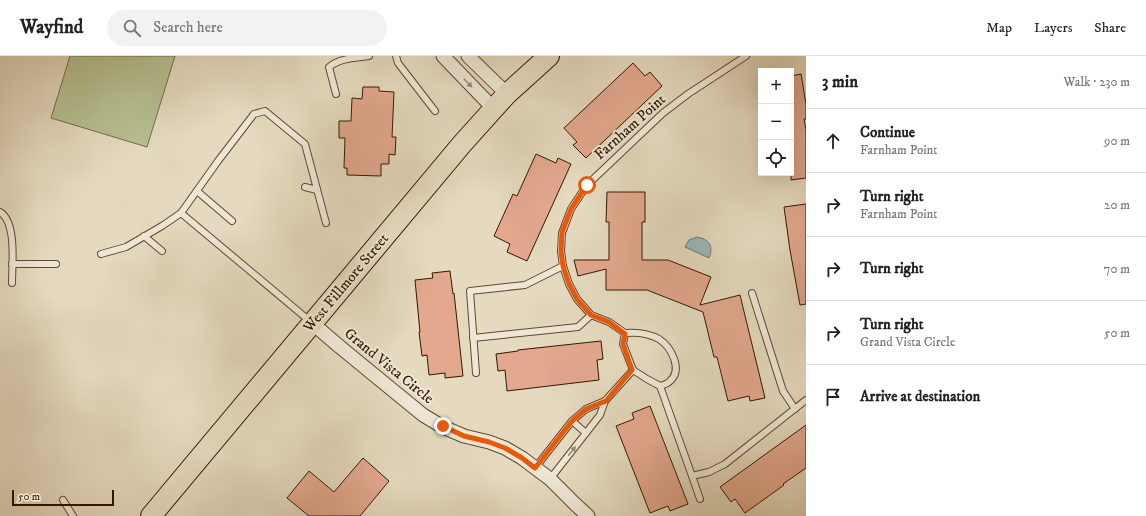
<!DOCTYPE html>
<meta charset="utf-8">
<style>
:root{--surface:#fff;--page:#f2f2f2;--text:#222;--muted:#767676;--line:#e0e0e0}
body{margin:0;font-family:"IM FELL DW Pica",serif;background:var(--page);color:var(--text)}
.controls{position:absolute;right:12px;top:12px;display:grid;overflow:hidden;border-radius:0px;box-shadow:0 4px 16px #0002}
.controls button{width:36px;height:36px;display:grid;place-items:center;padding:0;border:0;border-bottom:1px solid var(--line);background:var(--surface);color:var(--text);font:20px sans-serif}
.scale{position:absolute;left:12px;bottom:10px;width:102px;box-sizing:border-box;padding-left:4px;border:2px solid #331701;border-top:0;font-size:11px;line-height:14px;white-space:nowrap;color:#331701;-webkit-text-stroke:3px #eee7d5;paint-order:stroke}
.stop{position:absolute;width:12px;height:12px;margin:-9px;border:3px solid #ea580c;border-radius:50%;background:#fff}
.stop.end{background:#ea580c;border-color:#fff;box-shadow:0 1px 4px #0008}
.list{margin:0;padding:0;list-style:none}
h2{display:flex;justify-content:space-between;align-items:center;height:52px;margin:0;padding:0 16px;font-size:17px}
h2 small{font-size:13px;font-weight:400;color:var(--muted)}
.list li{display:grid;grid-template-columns:26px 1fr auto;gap:12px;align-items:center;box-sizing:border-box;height:64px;padding:0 16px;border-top:1px solid var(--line)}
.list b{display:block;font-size:15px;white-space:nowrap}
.list p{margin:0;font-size:13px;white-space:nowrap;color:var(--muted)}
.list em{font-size:13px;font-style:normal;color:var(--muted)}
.icon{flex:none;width:22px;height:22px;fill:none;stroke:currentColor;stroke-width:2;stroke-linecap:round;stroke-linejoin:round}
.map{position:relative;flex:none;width:806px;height:460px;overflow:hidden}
header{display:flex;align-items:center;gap:24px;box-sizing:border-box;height:56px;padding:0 20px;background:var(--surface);border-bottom:1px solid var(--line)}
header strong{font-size:19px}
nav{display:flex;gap:22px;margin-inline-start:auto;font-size:14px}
.search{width:280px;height:36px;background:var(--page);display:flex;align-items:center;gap:10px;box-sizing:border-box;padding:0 14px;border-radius:22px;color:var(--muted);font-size:15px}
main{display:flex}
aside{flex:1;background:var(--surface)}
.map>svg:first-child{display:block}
.green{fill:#b6bf91;stroke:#746b49}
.water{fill:#98b9b9;stroke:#70786f}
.building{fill:#e3a88e;stroke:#331701}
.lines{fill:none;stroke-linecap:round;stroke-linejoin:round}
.lane-casing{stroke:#604830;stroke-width:8}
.street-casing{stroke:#604830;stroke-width:15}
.primary-casing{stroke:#331701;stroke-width:22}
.lane{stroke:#eee7d5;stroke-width:6}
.street{stroke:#eee7d5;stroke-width:13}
.primary{stroke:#e5dabf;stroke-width:20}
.oneway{fill:#9a8976}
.route{stroke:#ea580c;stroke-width:5}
.labels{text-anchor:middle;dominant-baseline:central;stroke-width:4;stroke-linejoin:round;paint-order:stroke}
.street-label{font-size:15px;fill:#331701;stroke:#eee7d5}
</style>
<header>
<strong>Wayfind</strong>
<div class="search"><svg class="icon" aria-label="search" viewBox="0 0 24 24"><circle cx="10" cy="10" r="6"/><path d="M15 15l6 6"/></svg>Search here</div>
<nav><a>Map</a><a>Layers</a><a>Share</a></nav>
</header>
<main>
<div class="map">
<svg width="806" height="460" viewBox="0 0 806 460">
<rect width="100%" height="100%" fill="#e5dabf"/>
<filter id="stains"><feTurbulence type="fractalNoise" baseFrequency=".005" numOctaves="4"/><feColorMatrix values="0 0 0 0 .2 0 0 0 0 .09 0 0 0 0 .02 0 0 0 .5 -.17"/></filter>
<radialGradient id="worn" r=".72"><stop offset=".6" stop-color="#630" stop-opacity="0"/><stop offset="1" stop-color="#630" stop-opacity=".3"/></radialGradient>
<path class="green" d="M70 0H175L147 91 51 62Z"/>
<path class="water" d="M697 181C709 183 714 190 709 202L685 191 689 184Z"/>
<g class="building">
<path d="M633 7 645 20 650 16 662 30 586 102 573 89 577 86 564 72Z"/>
<path d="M801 18 806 48V63H804L806 74V122L791 124V20Z"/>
<path d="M363 31H379V35L394 36 392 81H396L395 99 389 98V108H381V120L347 119V112H344L345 82H339V65H351L352 42 362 43Z"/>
<path d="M536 98 556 107 558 102 571 108 527 205 507 196 510 188 494 180 513 138 517 140Z"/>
<path d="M607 136H645V166H642V204H668L711 221 700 249 740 239 765 342 750 345 749 340 728 345 717 301H714L703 256 647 234H606V213L578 220 574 204H609V166H606Z"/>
<path d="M806 148V248L800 249 790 194 784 151Z"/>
<path d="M450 215 453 238 454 237 463 320 445 322V317L429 319 427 299 422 300 419 276H420L415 224 433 222 432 217Z"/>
<path d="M601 285 603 303 597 304 599 324 507 335 505 314 498 315 496 298 518 295V294Z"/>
<path d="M650 350 688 448 670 455 668 450 650 457 616 370 634 363 632 357Z"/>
<path d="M806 369V412L783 428 784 429 745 457 735 443 731 446 720 431Z"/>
<path d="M363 402 389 425 360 460H309L287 442 309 415 334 436Z"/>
</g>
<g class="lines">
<g class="lane-casing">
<g id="lane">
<path d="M396 0 398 7 435 55"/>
<path d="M746 0 688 38 663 57 587 129 571 153 562 177 561 195 563 210 569 228 577 243 591 259 609 266 625 277 623 288 633 314 647 323 660 330 692 420 709 416 725 408 806 344"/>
<path d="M336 38 329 11C340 2 355 2 369 0"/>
<path d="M305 131 317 134"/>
<path d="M197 135 232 165"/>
<path d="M0 156C17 166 12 209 12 227"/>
<path d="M181 157 218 105 254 58 265 55 305 88 326 167"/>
<path d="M144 180 162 195"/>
<path d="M101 198 126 191 162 170 181 157 311 266"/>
<path d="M12 208H56"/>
<path d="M752 237 783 335 795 353"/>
<path d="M625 277C636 276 648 277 659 283 671 291 684 314 669 326 667 328 663 329 660 330"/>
<path d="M473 282 578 271 591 259"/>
<path d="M476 317 470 235 525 229 563 210"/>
<path d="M572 365 586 377"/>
<path d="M535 412 572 365 586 353 605 345"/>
<path d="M692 420 700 443"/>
<path d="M550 423 600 359 605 345 633 314"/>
<path d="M63 444 73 460"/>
</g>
</g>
<g class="street-casing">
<g id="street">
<path d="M443 0 494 53"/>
<path d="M468 0 507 38"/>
<path d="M312 267 340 291 423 359 443 371 464 380 489 386 505 392 522 402 550 423 574 447 588 460"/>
</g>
</g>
<g class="primary-casing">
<path id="primary" d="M151 460 462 88 507 38 549 0"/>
</g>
<use href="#lane" class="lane"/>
<use href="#street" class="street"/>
<use href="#primary" class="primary"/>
</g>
<defs><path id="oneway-solid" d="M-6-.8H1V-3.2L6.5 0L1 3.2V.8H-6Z"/></defs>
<g class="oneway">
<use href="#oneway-solid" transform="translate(468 27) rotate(46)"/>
<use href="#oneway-solid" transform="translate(572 395) rotate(-52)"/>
</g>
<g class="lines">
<path class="route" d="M443 370 464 380 489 386 505 392 522 402 535 412 572 365 586 353 606 345 632 314 623 288 625 278 609 266 591 259 577 243 569 228 563 210 561 195 562 176 571 153 587 129"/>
</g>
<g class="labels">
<g class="street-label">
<text transform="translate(630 71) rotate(-42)">Farnham Point</text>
<text transform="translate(346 227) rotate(-50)">West Fillmore Street</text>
<text transform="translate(389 310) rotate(39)">Grand Vista Circle</text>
</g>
</g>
<rect width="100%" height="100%" filter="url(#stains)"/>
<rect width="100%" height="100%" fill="url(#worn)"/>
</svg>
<div class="controls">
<button>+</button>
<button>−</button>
<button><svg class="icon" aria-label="locate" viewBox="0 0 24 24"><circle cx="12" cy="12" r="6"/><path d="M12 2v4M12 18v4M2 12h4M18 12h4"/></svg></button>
</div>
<div class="scale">50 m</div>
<div class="stop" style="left:587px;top:129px"></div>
<div class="stop end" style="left:443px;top:370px"></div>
</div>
<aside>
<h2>3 min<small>Walk · 230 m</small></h2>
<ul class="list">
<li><svg class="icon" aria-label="ahead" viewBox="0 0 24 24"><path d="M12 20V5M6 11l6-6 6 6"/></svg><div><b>Continue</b><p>Farnham Point</p></div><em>90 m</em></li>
<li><svg class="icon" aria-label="right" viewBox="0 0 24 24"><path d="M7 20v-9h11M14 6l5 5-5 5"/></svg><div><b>Turn right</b><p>Farnham Point</p></div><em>20 m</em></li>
<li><svg class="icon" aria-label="right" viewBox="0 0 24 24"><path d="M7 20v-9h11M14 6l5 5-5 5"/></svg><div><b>Turn right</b></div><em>70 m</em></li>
<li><svg class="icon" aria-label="right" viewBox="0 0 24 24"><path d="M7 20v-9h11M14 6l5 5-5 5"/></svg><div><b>Turn right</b><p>Grand Vista Circle</p></div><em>50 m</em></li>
<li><svg class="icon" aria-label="arrive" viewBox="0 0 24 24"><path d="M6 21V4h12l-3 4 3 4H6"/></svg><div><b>Arrive at destination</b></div></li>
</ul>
</aside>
</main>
